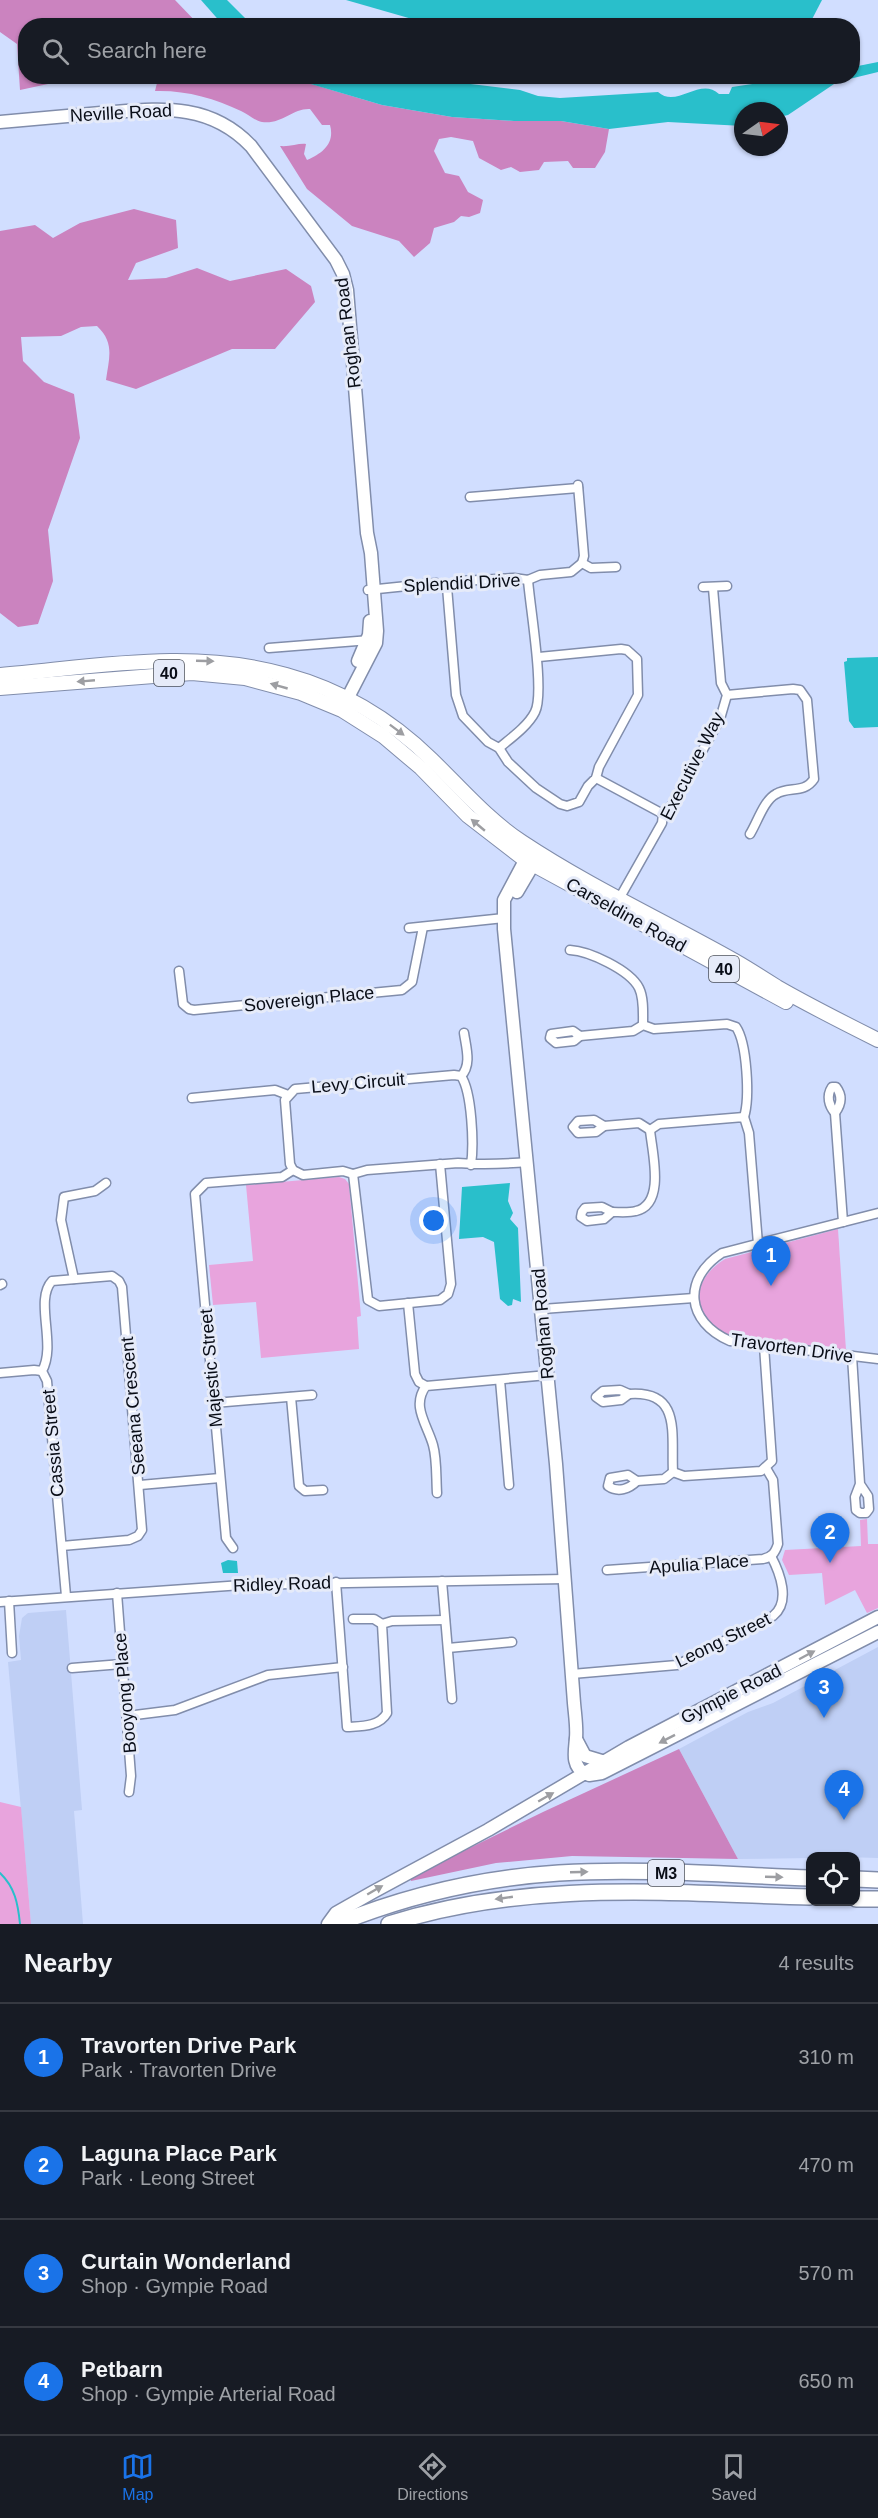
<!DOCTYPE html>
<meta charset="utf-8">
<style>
:root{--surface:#171b24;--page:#242831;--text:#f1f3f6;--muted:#9ea1a6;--line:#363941;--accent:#1a73e8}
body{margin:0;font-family:Arial,sans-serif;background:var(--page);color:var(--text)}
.controls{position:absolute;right:18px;bottom:18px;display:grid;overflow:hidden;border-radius:12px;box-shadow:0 2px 4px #0004}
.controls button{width:54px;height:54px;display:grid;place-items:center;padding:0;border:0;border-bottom:2px solid var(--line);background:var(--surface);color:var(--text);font:30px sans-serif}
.compass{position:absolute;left:734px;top:102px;width:54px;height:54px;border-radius:50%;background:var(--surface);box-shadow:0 2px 4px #0004;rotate:76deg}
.you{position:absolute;left:434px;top:1221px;width:21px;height:21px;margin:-15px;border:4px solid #fff;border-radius:50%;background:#1a73e8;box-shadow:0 0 0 9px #1a73e833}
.badge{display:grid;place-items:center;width:39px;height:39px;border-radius:50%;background:var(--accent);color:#fff;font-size:20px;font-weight:700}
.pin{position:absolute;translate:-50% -50px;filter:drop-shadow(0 2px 3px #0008)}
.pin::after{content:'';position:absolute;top:32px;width:21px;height:18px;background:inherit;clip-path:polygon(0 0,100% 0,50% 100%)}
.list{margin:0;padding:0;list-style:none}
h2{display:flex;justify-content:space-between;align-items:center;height:78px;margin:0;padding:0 24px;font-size:26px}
h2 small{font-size:20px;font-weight:400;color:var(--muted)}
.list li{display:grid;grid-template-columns:39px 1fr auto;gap:18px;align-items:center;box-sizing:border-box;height:108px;padding:0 24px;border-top:2px solid var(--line)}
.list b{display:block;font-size:22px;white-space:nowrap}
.list p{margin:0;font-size:20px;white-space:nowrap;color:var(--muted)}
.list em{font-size:20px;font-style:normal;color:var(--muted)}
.icon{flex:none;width:33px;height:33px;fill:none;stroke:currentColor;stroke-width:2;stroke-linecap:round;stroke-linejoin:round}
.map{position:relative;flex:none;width:878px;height:1924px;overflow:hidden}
.search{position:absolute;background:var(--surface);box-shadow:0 2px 4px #0004;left:18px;right:18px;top:18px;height:66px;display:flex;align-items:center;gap:15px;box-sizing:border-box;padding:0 21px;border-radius:24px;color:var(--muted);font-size:22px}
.sheet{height:510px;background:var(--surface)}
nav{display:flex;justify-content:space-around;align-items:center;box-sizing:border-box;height:84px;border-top:2px solid var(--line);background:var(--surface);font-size:16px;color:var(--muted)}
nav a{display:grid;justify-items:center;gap:3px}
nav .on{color:var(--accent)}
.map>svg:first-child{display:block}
.built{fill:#bfcff5}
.green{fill:#e8a4dd}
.forest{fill:#cb83bf}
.water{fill:#29bfcb}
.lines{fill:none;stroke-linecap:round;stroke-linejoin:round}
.stream{stroke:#29bfcb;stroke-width:2}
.street-casing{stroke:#818dab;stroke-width:11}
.secondary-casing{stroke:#818dab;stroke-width:15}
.primary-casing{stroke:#818dab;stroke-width:16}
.highway-casing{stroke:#818dab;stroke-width:18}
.street{stroke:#fff;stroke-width:8}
.secondary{stroke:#fff;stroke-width:12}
.primary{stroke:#fff;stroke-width:14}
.highway{stroke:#fff;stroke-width:15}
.oneway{fill:#9d9ea2}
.labels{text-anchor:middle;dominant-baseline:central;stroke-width:6;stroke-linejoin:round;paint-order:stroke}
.shield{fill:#e6ebf9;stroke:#4b505b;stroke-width:1.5}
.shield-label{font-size:16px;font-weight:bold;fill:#090d17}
.street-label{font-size:18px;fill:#090d17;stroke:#e6ebf9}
</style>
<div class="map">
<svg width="878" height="1924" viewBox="0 0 878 1924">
<rect width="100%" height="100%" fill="#d1deff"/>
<g class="built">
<path d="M66 1610 82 1810 74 1811 83 1924H31L8 1662 21 1660 19 1636 22 1618 28 1613Z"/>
<path d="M878 1647V1858L810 1856V1858L738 1859 679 1749 748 1712 773 1703Z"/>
</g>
<g class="green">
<path d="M339 1177 345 1179 349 1184 361 1316 357 1317 359 1349 261 1358 256 1302 213 1305 209 1265 253 1261 246 1185Z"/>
<path d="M838 1229 846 1350 729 1336C690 1318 689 1281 725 1259Z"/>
<path d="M867 1519 868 1544H878V1608L867 1613 855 1590 825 1605 822 1573 789 1575 782 1560 785 1550 861 1546 860 1520Z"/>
<path d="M0 1802 21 1807 31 1924H0Z"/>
</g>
<g class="forest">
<path d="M0 0H175L199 25 26 26V76L67 77 62 81 20 90 17 44 0 32Z"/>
<path d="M178 77H234L261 84 308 83 382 105 452 117 514 121H561L609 129 605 152 595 168H573L568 161 544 162 539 170 520 172 511 167 501 170 479 158 473 141 451 137 439 139 434 151 445 173 459 176 468 192 483 200 480 213 469 217 461 216 454 222 434 228 430 243 414 257 399 241 352 226 307 189 280 146C290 147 299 143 306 144L304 154 307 160C323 153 335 143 330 125H322L310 109C293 108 281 125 262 122 255 121 248 114 241 111 214 98 185 90 155 91L157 83Z"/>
<path d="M134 209 176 220 178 248 136 263 128 280 166 278 197 268 230 281 286 269 311 286 315 302 275 349H232L136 389 106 380C109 358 115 343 97 326L81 327 61 336 21 337 23 361 44 382 74 394 80 438 48 530 53 581 38 624 18 627 0 613V231L35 225 53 238 80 223Z"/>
<path d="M679 1749 738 1859 572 1856 496 1863 411 1881 410 1877 543 1812Z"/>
</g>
<g class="water">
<path d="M201 0H227L252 25H223Z"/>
<path d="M346 0H822L809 25H433Z"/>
<path d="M878 62V72L837 82 788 115 779 117V111H743V126L668 122 609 129 561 121H514L452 117 382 105 287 77 421 78 520 90 538 96 560 98 658 92C677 109 700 76 719 94H729L732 87 799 77 852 76 853 67Z"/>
<path d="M878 657V727L854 728 849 721 844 662 847 661V658Z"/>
<path d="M510 1183 508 1201 513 1213 510 1219 518 1228 521 1302 513 1299 512 1305 508 1306 500 1299 494 1242 483 1237 459 1239 462 1187Z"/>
<path d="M228 1560 237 1561 238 1573H223L221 1563Z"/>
</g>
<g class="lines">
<path class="stream" d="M0 1873C15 1887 18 1904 20 1924"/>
<g class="street-casing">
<g id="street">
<path d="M470 497 578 488"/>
<path d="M582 563 591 568 616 567"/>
<path d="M447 587 456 695 463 716 488 742 499 748 508 762 536 788 560 804 567 806 579 802 588 786 596 778 599 767 638 695 637 659 627 650 621 649 539 657"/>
<path d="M703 587 727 586"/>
<path d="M368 590 436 583 447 587 461 581 514 578 528 580 540 575 571 572 582 563 584 556 578 485"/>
<path d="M269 648 370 640"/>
<path d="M727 695 793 689 800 690 807 700 814 779C804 794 789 786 776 794 764 800 757 823 750 834"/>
<path d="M499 748C511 738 528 726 535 712 545 693 530 607 528 580"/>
<path d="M596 778 663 814"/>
<path d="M619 899 662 823 663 814 672 805 720 719 727 695 721 683 713 588"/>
<path d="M409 928 504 918"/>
<path d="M570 950C589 951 630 970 639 988 644 998 643 1013 643 1025"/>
<path d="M179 971 183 1004 189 1009 194 1010 402 990 412 982 423 927"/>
<path d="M573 1031 580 1036 574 1041 556 1043 550 1038 551 1034Z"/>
<path d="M580 1036 633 1031 643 1025 654 1029 727 1024 736 1027C747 1043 750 1098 744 1117"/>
<path d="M461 1076C472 1065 466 1047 464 1033"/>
<path d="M832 1087H836C843 1096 841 1105 835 1113 829 1106 826 1096 832 1087Z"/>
<path d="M192 1098 275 1090 288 1095"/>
<path d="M835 1113 843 1222"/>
<path d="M594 1120 604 1126 596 1132 578 1133 573 1127 578 1121Z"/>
<path d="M604 1126 639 1123 650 1130 659 1124 744 1117 749 1133 758 1244"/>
<path d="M471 1165C474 1145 472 1092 461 1076L454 1075 295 1089 285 1100 290 1164 293 1170 303 1175 343 1171 353 1174 367 1170 458 1163C482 1165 504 1164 528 1162"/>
<path d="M353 1174 368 1300 379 1306 440 1300 448 1294 451 1284 440 1164"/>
<path d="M602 1207 612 1212 604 1219 587 1221 581 1217 582 1212 585 1208Z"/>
<path d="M612 1212C620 1212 629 1213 636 1211 666 1204 652 1152 650 1130"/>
<path d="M878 1213 722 1253C682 1279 686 1322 730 1341L878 1359"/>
<path d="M74 1279 61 1220 64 1197 95 1191 106 1183"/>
<path d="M0 1285 2 1284"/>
<path d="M408 1303 415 1374 419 1382 426 1386"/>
<path d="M542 1309 694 1298"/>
<path d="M852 1356 860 1484 855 1497 856 1510 860 1513H866L869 1509 868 1496 860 1484"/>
<path d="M0 1373 34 1370 42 1371"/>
<path d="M500 1380 509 1485"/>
<path d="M620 1390 629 1394 621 1400 603 1402 596 1397 603 1391Z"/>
<path d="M629 1394C682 1390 671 1434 673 1472"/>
<path d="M291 1397 299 1486 305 1491 323 1490"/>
<path d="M214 1403 312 1395"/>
<path d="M628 1475 637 1481C629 1489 618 1493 608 1486L610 1478Z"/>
<path d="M637 1481 664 1479 673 1472 684 1476 761 1471 772 1461 764 1346"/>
<path d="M140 1485 220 1478"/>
<path d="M437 1493C436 1477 437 1459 433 1445 427 1424 411 1406 426 1386L548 1375"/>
<path d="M62 1546 129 1540 138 1536 142 1530 122 1287 119 1281 112 1276 52 1281C34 1300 57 1345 42 1371L47 1381 66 1596"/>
<path d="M233 1548 226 1538 195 1194 206 1183 282 1177 293 1170"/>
<path d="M607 1570 763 1559C772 1557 775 1553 778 1544L773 1480 766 1468"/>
<path d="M442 1581 452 1699"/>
<path d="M336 1582 347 1727C361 1726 379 1727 387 1713L382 1624 392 1621 445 1620"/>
<path d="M117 1593 131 1776 129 1792"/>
<path d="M9 1601 12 1653"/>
<path d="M0 1602 242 1585 565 1579"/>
<path d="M353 1619H374L382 1624"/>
<path d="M448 1648 512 1642"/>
<path d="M72 1668 122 1664"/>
<path d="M572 1674 677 1665 773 1616C791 1602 780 1573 771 1556"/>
<path d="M127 1716 175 1710 268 1675 343 1667"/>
</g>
</g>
<g class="secondary-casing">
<g id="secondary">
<path d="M0 122C34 119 67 116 101 113 158 109 208 101 251 146L336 260 343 274 347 290 367 533 371 553 377 631 376 643 343 707"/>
<path d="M358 661 369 635 370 621"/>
<path d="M529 853 504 900V929L556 1464 574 1703C575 1715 577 1727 576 1738 575 1752 571 1765 585 1774"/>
<path d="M517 892 537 858"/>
<path d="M576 1739 585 1756 605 1762"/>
<path d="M589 1775 602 1773 878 1632"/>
<path d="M328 1924 336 1913 373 1892 488 1830 629 1747 878 1617"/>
</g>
</g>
<g class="primary-casing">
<g id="primary">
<path d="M0 675C94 667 193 648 286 675 341 690 390 719 431 759 461 788 487 819 522 842 590 887 664 921 735 961 749 969 763 978 777 987 810 1006 844 1023 878 1040"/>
<path d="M0 688 192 673 245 678 301 693 342 710 383 736 421 768 468 816 525 860 786 1002"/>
</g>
</g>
<g class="highway-casing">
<g id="highway">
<path d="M856 1879 878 1880"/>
<path d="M856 1899H878"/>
<path d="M337 1924C408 1895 482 1878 559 1873 642 1868 727 1875 810 1878"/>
<path d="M389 1924C527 1880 669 1893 810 1897"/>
</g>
</g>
<use href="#street" class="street"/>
<use href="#secondary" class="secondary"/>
<use href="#primary" class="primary"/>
<use href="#highway" class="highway"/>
</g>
<defs><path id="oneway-solid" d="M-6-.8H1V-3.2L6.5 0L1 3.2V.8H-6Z" transform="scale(1.5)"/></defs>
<g class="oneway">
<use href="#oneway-solid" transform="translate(205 661) rotate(2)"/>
<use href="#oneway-solid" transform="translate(86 681) rotate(175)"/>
<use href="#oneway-solid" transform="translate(279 686) rotate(-164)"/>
<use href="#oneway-solid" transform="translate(397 730) rotate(37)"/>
<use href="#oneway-solid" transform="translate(478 825) rotate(-140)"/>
<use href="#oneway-solid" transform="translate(807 1655) rotate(-28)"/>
<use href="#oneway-solid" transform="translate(667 1739) rotate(153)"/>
<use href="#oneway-solid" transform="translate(546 1797) rotate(-30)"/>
<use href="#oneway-solid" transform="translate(579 1872) rotate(-2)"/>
<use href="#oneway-solid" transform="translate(774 1877) rotate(2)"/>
<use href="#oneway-solid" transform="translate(375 1890) rotate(-30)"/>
<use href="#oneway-solid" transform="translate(504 1898) rotate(172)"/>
</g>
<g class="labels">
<g class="shield">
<rect x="154" y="660" width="30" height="26" rx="4.5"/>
<rect x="709" y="956" width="30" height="26" rx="4.5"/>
<rect x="648" y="1860" width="36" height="26" rx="4.5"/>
</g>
<g class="shield-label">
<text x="169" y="673">40</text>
<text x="724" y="969">40</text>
<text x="666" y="1873">M3</text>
</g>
<g class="street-label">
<text transform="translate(121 113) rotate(-3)">Neville Road</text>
<text transform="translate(348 333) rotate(-97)">Roghan Road</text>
<text transform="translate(462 583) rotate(-3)">Splendid Drive</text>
<text transform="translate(692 766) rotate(-63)">Executive Way</text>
<text transform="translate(626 915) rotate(29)">Carseldine Road</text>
<text transform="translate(309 999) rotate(-6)">Sovereign Place</text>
<text transform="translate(358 1083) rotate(-5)">Levy Circuit</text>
<text transform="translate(543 1324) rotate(-95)">Roghan Road</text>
<text transform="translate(792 1348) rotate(8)">Travorten Drive</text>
<text transform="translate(211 1368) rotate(-95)">Majestic Street</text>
<text transform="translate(133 1406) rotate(-95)">Seeana Crescent</text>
<text transform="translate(53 1443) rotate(-95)">Cassia Street</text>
<text transform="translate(699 1564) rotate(-4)">Apulia Place</text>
<text transform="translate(282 1584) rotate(-2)">Ridley Road</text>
<text transform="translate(723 1640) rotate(-26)">Leong Street</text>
<text transform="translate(125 1693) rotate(-95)">Booyong Place</text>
<text transform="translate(731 1694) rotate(-27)">Gympie Road</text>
</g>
</g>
</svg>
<div class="controls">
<button><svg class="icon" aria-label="locate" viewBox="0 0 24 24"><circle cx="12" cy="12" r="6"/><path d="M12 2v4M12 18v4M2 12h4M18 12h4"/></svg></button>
</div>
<svg class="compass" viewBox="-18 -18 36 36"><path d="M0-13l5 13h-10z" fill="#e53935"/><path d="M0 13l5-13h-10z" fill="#9ea1a6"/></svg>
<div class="you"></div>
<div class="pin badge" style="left:771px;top:1286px">1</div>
<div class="pin badge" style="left:830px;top:1563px">2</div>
<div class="pin badge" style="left:824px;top:1718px">3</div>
<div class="pin badge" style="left:844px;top:1820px">4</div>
<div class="search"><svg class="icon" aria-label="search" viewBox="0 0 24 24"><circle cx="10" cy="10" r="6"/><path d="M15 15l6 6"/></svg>Search here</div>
</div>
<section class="sheet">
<h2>Nearby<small>4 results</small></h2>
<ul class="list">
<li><span class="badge">1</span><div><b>Travorten Drive Park</b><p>Park · Travorten Drive</p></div><em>310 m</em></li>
<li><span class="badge">2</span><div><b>Laguna Place Park</b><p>Park · Leong Street</p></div><em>470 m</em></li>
<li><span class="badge">3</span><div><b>Curtain Wonderland</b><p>Shop · Gympie Road</p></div><em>570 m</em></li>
<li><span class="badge">4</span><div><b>Petbarn</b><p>Shop · Gympie Arterial Road</p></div><em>650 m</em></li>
</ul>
</section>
<nav>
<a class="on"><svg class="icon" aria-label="map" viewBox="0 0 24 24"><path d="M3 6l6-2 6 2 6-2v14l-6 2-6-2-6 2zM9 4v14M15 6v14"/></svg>Map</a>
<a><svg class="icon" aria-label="directions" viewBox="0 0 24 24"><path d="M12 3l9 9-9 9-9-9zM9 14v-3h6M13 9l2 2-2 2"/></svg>Directions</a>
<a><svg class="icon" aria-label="saved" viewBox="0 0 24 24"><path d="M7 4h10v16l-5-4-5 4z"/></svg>Saved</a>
</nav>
